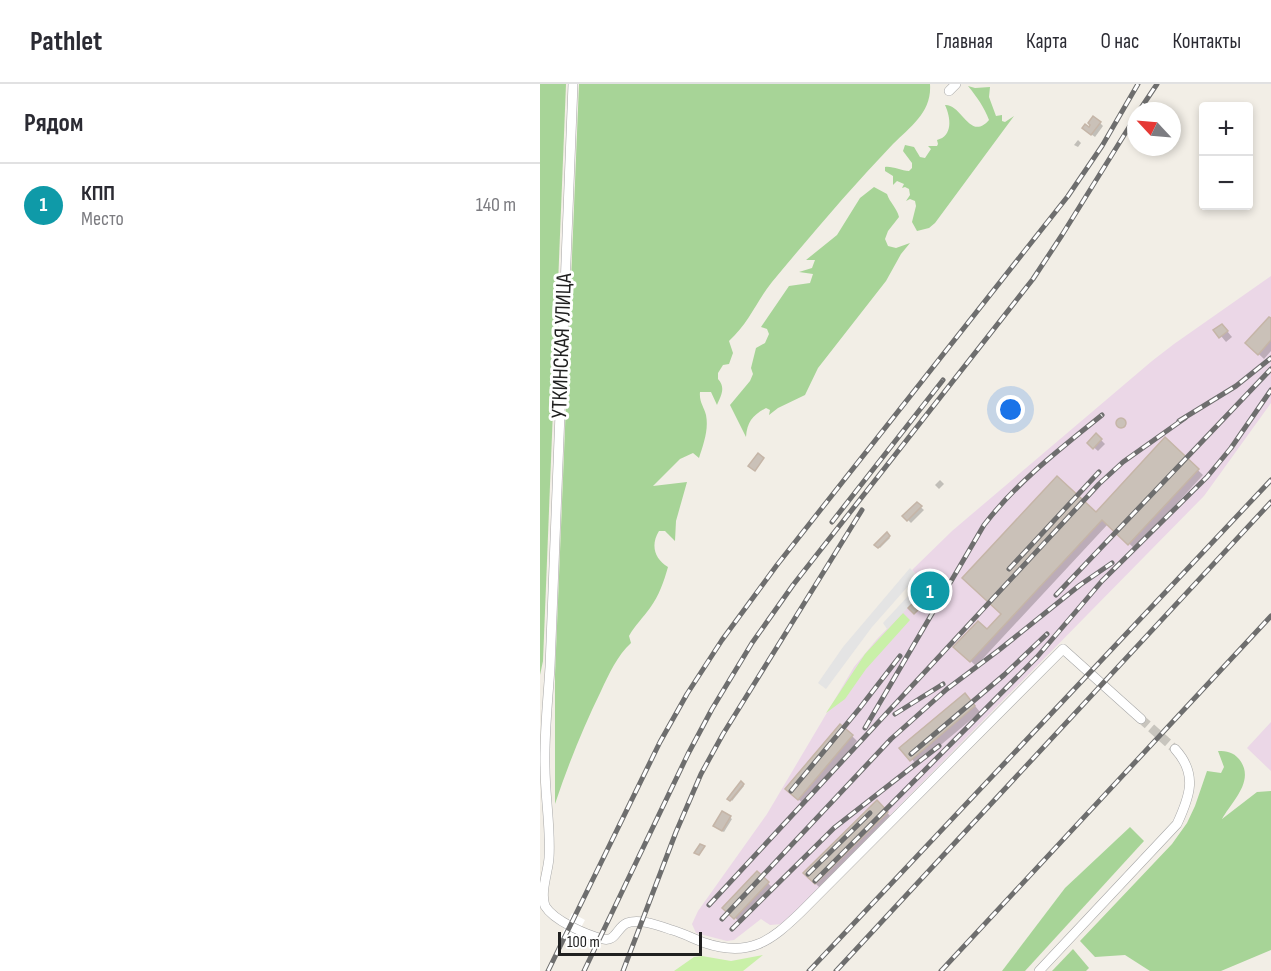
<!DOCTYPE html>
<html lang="ru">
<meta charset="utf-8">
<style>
:root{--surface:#fff;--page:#f7f7f7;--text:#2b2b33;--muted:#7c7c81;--line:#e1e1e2;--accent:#b45309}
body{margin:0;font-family:"Sofia Sans Condensed",sans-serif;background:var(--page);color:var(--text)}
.controls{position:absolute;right:18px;top:18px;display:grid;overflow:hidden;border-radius:6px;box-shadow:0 3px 9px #0003}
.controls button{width:54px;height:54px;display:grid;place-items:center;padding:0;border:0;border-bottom:2px solid var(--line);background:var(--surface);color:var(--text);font:30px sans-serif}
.compass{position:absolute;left:587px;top:18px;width:54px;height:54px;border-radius:50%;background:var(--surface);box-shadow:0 3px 9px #0003;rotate:296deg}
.scale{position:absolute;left:18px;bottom:15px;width:144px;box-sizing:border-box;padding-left:6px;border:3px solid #202020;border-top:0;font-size:16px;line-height:21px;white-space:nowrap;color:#202020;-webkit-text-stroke:4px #fff;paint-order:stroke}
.you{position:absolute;left:471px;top:326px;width:21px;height:21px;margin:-15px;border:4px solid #fff;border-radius:50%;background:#1a73e8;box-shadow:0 0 0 9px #1a73e833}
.badge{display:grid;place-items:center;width:39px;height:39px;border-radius:50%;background:var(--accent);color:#fff;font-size:20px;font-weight:700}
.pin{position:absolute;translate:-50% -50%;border:3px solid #fff;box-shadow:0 2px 6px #0006}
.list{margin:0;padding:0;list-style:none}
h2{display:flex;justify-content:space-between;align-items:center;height:78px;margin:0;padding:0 24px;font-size:26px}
h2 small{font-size:20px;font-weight:400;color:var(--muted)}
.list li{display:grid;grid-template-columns:39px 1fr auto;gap:18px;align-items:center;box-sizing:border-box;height:84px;padding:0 24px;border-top:2px solid var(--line)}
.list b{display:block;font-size:22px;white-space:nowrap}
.list p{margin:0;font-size:20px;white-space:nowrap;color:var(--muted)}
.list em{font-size:20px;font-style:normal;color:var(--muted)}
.map{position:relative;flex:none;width:731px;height:887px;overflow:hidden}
header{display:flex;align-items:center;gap:36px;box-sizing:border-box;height:84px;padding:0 30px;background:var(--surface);border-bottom:2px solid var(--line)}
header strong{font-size:28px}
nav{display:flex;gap:33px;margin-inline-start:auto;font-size:21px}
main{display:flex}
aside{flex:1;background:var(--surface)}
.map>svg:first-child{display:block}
.industrial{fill:#ebd7e7}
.grass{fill:#c9f0a8}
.forest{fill:#a7d497}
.parking{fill:#e4e4e4}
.pier{fill:#fff}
.shadow{fill:#0003}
.building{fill:#cac1b8;stroke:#c5b5a7;stroke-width:1.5}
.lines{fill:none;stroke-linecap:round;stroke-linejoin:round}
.street-tunnel{stroke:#c8c5be;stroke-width:9;stroke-dasharray:9 4.5;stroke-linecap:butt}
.street-casing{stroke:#a7a7a7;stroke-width:10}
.street{stroke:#fff;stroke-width:9}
.rail-casing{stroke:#6e6e6e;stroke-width:5}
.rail{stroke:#fff;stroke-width:3;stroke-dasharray:9;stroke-linecap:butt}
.labels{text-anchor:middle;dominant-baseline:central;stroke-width:6;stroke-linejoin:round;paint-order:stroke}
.street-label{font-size:22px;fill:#202020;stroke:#fff}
</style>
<header>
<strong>Pathlet</strong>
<nav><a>Главная</a><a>Карта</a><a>О нас</a><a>Контакты</a></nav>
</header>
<main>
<aside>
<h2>Рядом<small></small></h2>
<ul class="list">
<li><span class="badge" style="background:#0f9aa8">1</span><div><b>КПП</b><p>Место</p></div><em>140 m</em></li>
</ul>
</aside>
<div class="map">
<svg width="731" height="887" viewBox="0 0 731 887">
<rect width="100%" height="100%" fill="#f2eee6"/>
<g class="industrial">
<path d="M731 192V319L664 412 243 840 230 841 221 835 194 856 187 857 156 849 152 840 158 827 227 730 314 583 337 555 388 503 372 486 412 447 612 277 634 260Z"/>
<path d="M731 638V687L707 664Z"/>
</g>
<g class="grass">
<path d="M363 529 370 536 326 585 305 615 286 629 325 570Z"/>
<path d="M223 871 203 887H134L154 873 162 872 191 877Z"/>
</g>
<g class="forest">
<path d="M0 0H26L3 577 0 591Z"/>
<path d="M39 0H390C392 28 371 42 353 60 311 104 271 151 232 198 216 218 209 239 189 257L193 269 189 280 183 281 178 289V295C186 304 181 311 177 321L171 308H160C159 318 164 323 166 331 169 346 163 361 159 374L153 369 140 375 113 402 147 398 136 437 135 457 125 447H119C110 462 115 475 128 483 124 497 119 512 110 524 103 534 95 541 89 552L91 559C77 572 69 590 61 607 43 644 28 681 15 720V591Z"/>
<path d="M428 2 435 4 450 3 449 13 456 32 462 31V37L465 38 474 32 395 139 389 144 377 147 372 138 376 122 375 117 370 115 366 117 370 111 369 105 365 103 362 104 364 100 357 97 353 101V92L345 87V83C353 82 361 87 369 87L372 84V79L363 67 365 61 374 63 380 73 385 74 391 65 388 62H397L398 60 397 56C413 52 411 34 405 21 422 20 430 58 449 36 444 23 437 13 428 2Z"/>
<path d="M334 103 347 110C350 119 357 124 359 133L348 147 345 155 348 162 356 164 370 159 361 170 346 197 278 284 265 311 238 324 229 331 230 326 226 324C213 331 207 338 206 353L190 321 210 297 213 290 211 284 216 264 225 259 229 250 227 245 221 243 249 202 270 199 273 190 259 188 272 184 275 176H266L297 151 320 114Z"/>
<path d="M678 667C687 667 693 668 699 675 716 696 692 717 682 735L717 708 731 707V866L681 887H610L585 871 555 873 540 857 632 760 647 739 655 722 667 687 681 689 684 683Z"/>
<path d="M590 743 604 757 485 887H462L525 804Z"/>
<path d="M533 865 549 884 546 887H512Z"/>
</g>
<g class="parking">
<path d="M370 484 377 492 332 543 286 605 278 599 303 563Z"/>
<path d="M382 497 388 503 347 545 343 539Z"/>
</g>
<path class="pier" d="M32 829 45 836 31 862 19 856Z"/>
<g class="shadow">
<path d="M560 39 563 42 555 53 547 47Z"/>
<path d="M538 56 541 59 538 63 534 61Z"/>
<path d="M729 235 731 236V267L724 275 707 259Z"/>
<path d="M676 246 687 247 692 253 686 258Z"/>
<circle cx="582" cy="340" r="4"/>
<path d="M556 351 565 360 558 367 549 359Z"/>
<path d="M625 355 663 391 595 465 568 440 436 582 416 563 447 547Z"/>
<path d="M400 396 404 400 399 405 395 401Z"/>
<path d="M377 420 384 426 371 439 364 432Z"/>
<path d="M347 450 350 454 340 464 336 461Z"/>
<path d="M430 616 440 628 377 681 362 664Z"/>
<path d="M312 652 317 657 264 720 252 710Z"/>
<path d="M201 699 204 702 192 717 189 714Z"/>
<path d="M337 718 352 734 281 805 265 789Z"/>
<path d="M183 729 192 735 184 748 176 743Z"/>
<path d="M217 789 233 804 201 839 184 824Z"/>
</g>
<g class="building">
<path d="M553 32 561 38 551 51 542 44 545 40 549 43 550 41 548 39Z"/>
<path d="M729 233 731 234V256L718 271 705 259Z"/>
<path d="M682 240 688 247 679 254 673 246Z"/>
<circle cx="581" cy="339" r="5"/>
<path d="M556 349 562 355 553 365 547 359Z"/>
<path d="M625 353 659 385 588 461 562 436 430 578 413 563 438 537 447 545 461 530 422 494 517 392 556 428Z"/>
<path d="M218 369 224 374 215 387 208 382Z"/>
<path d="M377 418 382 422 367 437 362 432Z"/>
<path d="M347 448 350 452 338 464 334 461Z"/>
<path d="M390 501 396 506 389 513 383 508Z"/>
<path d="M376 516 382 522 374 530 368 524Z"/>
<path d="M425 609 435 622 370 677 359 664Z"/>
<path d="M300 640 313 651 258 716 245 705Z"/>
<path d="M201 697 204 700 190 717 187 715Z"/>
<path d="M337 716 348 728 275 800 263 789Z"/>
<path d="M182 727 191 732 182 747 173 742Z"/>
<path d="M160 760 165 762 159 771 154 769Z"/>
<path d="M217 787 229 798 194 835 182 824Z"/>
</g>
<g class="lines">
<path class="street-tunnel" d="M601 635 635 665"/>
<g class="street-casing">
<g id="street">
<path d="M33 0 10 583C8 616 4 650 5 683 5 713 11 744 9 774 8 788 0 808 5 822 14 837 47 851 63 855 76 858 77 843 87 839 99 834 120 842 132 846 143 849 154 855 165 859 209 874 231 857 261 828L523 565 601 635"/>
<path d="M409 7 416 0"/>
<path d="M499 887 637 740C650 712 658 690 635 665"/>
</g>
</g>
<use href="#street" class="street"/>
<g class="rail-casing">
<g id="rail">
<path d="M599 27 617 0"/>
<path d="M639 337 696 302 731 274"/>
<path d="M292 438 403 296"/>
<path d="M469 485 559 388"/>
<path d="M516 511 731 285"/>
<path d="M355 630 403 600"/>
<path d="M325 644 444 441C477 398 520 365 562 331"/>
<path d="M371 670 464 591 507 550"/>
<path d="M251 707 319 625 360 572"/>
<path d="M268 790 330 729"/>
<path d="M275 797 497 573 562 497 667 393 691 364 731 306"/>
<path d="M169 821 559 400 583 378 645 334"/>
<path d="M182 835 351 655 407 605 459 566 540 501 572 479"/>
<path d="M192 845 294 744 399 662"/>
<path d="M8 887 120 658 147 610 182 556 237 481 528 112 562 62 598 0"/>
<path d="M44 887 148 670 172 625 212 559 253 501 493 195 522 151 596 32"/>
<path d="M83 887 136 748 161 690 183 650 322 426"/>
<path d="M269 887 731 396"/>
<path d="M296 887 731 418"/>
<path d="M401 887 731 532"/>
</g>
</g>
<use href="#rail" class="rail"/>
</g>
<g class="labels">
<g class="street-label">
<text transform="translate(22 262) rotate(-88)">УТКИНСКАЯ УЛИЦА</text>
</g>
</g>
</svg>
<div class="controls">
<button>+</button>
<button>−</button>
</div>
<svg class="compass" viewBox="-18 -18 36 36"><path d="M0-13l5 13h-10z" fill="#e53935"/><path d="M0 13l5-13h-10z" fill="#7c7c81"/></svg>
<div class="scale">100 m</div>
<div class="you"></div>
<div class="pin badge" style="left:390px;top:507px;background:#0f9aa8">1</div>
</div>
</main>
